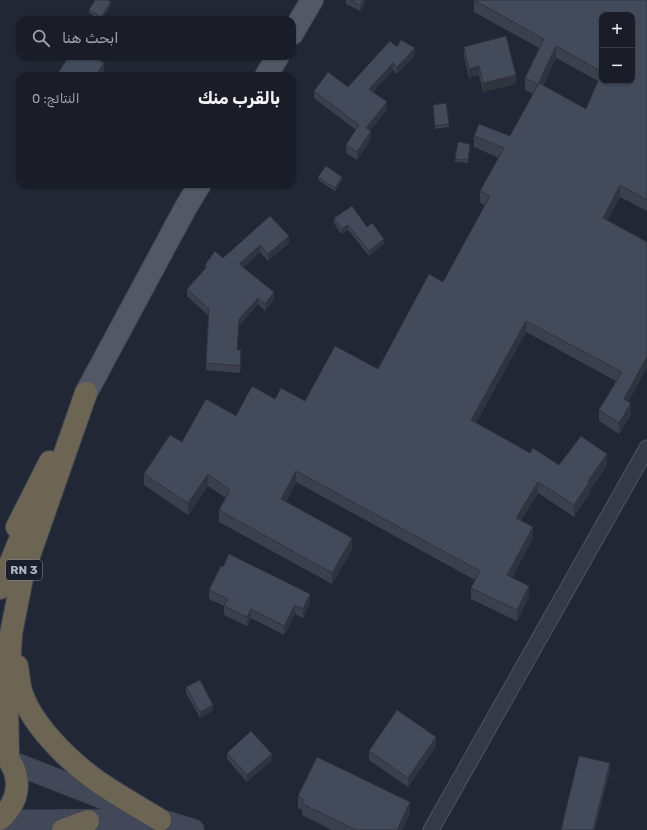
<!DOCTYPE html>
<html lang="ar">
<meta charset="utf-8">
<style>
:root{--surface:#1a1d28;--page:#232630;--text:#f1f3f6;--muted:#9fa2a8;--line:#383b45}
body{margin:0;font-family:Rubik,"Noto Sans Arabic",sans-serif;background:var(--page);color:var(--text);direction:rtl}
.controls{position:absolute;right:12px;top:12px;display:grid;overflow:hidden;border-radius:8px;box-shadow:0 1px 3px #0004}
.controls button{width:36px;height:36px;display:grid;place-items:center;padding:0;border:0;border-bottom:1px solid var(--line);background:var(--surface);color:var(--text);font:20px sans-serif}
.list{margin:0;padding:0;list-style:none}
h2{display:flex;justify-content:space-between;align-items:center;height:52px;margin:0;padding:0 16px;font-size:17px}
h2 small{font-size:13px;font-weight:400;color:var(--muted)}
.icon{flex:none;width:22px;height:22px;fill:none;stroke:currentColor;stroke-width:2;stroke-linecap:round;stroke-linejoin:round}
.map{position:relative;flex:none;width:647px;height:830px;overflow:hidden;direction:ltr}
.search{position:absolute;background:var(--surface);box-shadow:0 1px 3px #0004;left:16px;top:16px;width:280px;height:44px;display:flex;align-items:center;gap:10px;box-sizing:border-box;padding:0 14px;border-radius:12px;color:var(--muted);font-size:15px}
.panel{position:absolute;background:var(--surface);box-shadow:0 1px 3px #0004;left:16px;top:72px;width:280px;height:116px;border-radius:12px;direction:rtl}
.map>svg:first-child{display:block}
.lines{fill:none;stroke-linecap:round;stroke-linejoin:round}
.street-casing{stroke:#4f5461;stroke-width:17}
.secondary-casing{stroke:#3e4350;stroke-width:23}
.primary-casing{stroke:#3e4350;stroke-width:24}
.highway-casing{stroke:#3f4451;stroke-width:24}
.street{stroke:#353a46;stroke-width:15}
.secondary{stroke:#434859;stroke-width:21}
.primary{stroke:#535866;stroke-width:22}
.highway{stroke:#6c6553;stroke-width:22}
.wall{fill:#3a404d;fill-rule:evenodd}
.shaded-wall{fill:#2f343f}
.building{fill:#434a5a;stroke:#2f343f;fill-rule:evenodd}
.labels{text-anchor:middle;dominant-baseline:central;stroke-width:3;stroke-linejoin:round;paint-order:stroke}
.shield{fill:#1a1f2b;stroke:#828795;stroke-width:1}
.shield-label{font-size:12px;font-weight:bold;fill:#afb4c3}
</style>
<div class="map">
<svg width="647" height="830" viewBox="0 0 647 830">
<rect width="100%" height="100%" fill="#222736"/>
<g class="lines">
<g class="street-casing">
<path id="street" d="M431 830 647 448"/>
</g>
<g class="secondary-casing">
<g id="secondary">
<path d="M11 762 160 820 193 830"/>
<path d="M0 819 4 821 149 820"/>
</g>
</g>
<g class="primary-casing">
<g id="primary">
<path d="M292 34 312 0"/>
<path d="M266 76 278 56"/>
<path d="M86 393 186 207 200 184"/>
</g>
</g>
<g class="highway-casing">
<g id="highway">
<path d="M17 527 50 462"/>
<path d="M0 588 30 516"/>
<path d="M17 666C18 673 19 680 20 687 28 722 69 761 97 781 117 795 139 807 160 820"/>
<path d="M0 750C22 770 23 798 0 819"/>
<path d="M8 757 7 705 11 634 23 573 86 393"/>
<path d="M63 830 88 821"/>
</g>
</g>
<use href="#street" class="street"/>
<use href="#secondary" class="secondary"/>
<use href="#primary" class="primary"/>
<use href="#highway" class="highway"/>
</g>
<g class="wall">
<path d="M346 0H366L360 11 346 4Z"/>
<path d="M474 0H647V211L620 197 607 221 629 402 631 415 619 434 599 421V410L616 381 526 332 476 423 530 453 559 465 607 466 590 490V493L574 517 538 493 521 521 533 538 512 578 529 597 517 621 471 599V588L475 580 296 482 286 502 352 550 332 584 219 522V510L226 498 208 486 188 515 144 485V474L182 442 236 416 275 399 305 401 378 369 443 282 485 205 480 203V191L499 158 474 147V136H510L533 94 525 90V78L539 48 474 12ZM556 58 598 81 586 109 543 86Z"/>
<path d="M111 5 101 20H100L89 13V10Z"/>
<path d="M397 47 415 55 397 74 393 70 373 92 387 109 370 131 371 139 357 160 346 153V145L356 130 314 98V91L348 87Z"/>
<path d="M464 47 516 84 483 92 479 75 469 78 464 56Z"/>
<path d="M433 105 449 124V127L435 129Z"/>
<path d="M470 147 468 163 455 162V159Z"/>
<path d="M318 177 342 180 335 191 318 180Z"/>
<path d="M270 216 289 243 268 261 260 252 243 268 274 299 265 311 258 304 239 326 237 350 241 357 240 373 206 370 209 316 187 296V289L205 269V265L223 258Z"/>
<path d="M334 218 367 227 384 244 369 256 348 230 341 234 334 223Z"/>
<path d="M209 590 310 603 303 618 295 614 284 635 251 618 247 626 224 615V606L209 599Z"/>
<path d="M186 687 213 711 200 718 186 693Z"/>
<path d="M436 746 408 787 369 760V751Z"/>
<path d="M227 753 272 760 247 782 227 759Z"/>
<path d="M298 796 410 814 402 830H332L302 815V810L298 808Z"/>
</g>
<g class="shaded-wall">
<path d="M363 0H366L360 11V5Z"/>
<path d="M111 2V5L101 20V17Z"/>
<path d="M556 46V58L538 96V84Z"/>
<path d="M415 48V55L397 74V67Z"/>
<path d="M104 63V72L101 76H96Z"/>
<path d="M393 63V70L369 96V89Z"/>
<path d="M479 66V75L469 78V69Z"/>
<path d="M516 75V84L483 92V83Z"/>
<path d="M387 102V109L366 136V128Z"/>
<path d="M371 131V139L357 160V152Z"/>
<path d="M342 177V180L335 191V188Z"/>
<path d="M620 185V197L603 230V218Z"/>
<path d="M348 225V230L341 234V229Z"/>
<path d="M289 236V243L268 261V254Z"/>
<path d="M384 239V244L369 256V251Z"/>
<path d="M260 245V252L239 271V264Z"/>
<path d="M274 292V299L265 311V304Z"/>
<path d="M258 298V304L239 326 237 357 239 319Z"/>
<path d="M526 321V332L471 432V420Z"/>
<path d="M647 357V368L624 410V399Z"/>
<path d="M631 403V415L619 434V423Z"/>
<path d="M607 454V466L590 490V493L574 517V505L588 481Z"/>
<path d="M296 471V482L281 511V499Z"/>
<path d="M208 474V486L188 515V503Z"/>
<path d="M538 482V493L516 529V518Z"/>
<path d="M533 527V538L507 587V575Z"/>
<path d="M352 538V550L332 584V573Z"/>
<path d="M529 586V597L517 621V610Z"/>
<path d="M310 594V603L303 618V609Z"/>
<path d="M295 605V614L284 635V626Z"/>
<path d="M251 609V618L247 626V617Z"/>
<path d="M213 705V711L200 718V712Z"/>
<path d="M436 737V746L408 787V778Z"/>
<path d="M272 754V760L247 782V775Z"/>
<path d="M610 763V772L595 830H593Z"/>
<path d="M410 802V814L402 830H397Z"/>
</g>
<g class="building">
<path d="M95 0H108L111 2 101 17 89 10Z"/>
<path d="M350 0H363L360 5Z"/>
<path d="M474 0H647V200L620 185 603 218 647 242V357L624 399 631 403 619 423 599 410 622 372 526 321 471 420 530 453 533 448 559 465 581 436 607 454 588 481H590L574 505 538 482 516 518 533 527 507 575 529 586 517 610 471 588 480 571 296 471 281 499 352 538 332 573 219 510 230 490 208 474 188 503 144 474 170 435 182 442 206 399 236 416 252 386 275 399 281 388 305 401 335 346 378 369 429 274 443 282 490 196 480 191 504 148 474 136 479 124 510 136 539 83 586 109 602 72 556 46 538 84 525 78 544 39ZM602 15H632V81H602Z"/>
<path d="M506 36 516 75 483 83 479 66 469 69 464 47Z"/>
<path d="M401 40 415 48 397 67 393 63 369 89 387 102 366 128 371 131 357 152 346 145 359 125 314 91 328 72 348 87 390 41 397 47Z"/>
<path d="M69 56H92L104 63 96 76H56Z"/>
<path d="M446 103 449 124 435 126 433 105Z"/>
<path d="M458 142 470 144 468 160 455 159Z"/>
<path d="M326 166 342 177 335 188 318 177Z"/>
<path d="M352 206 367 227 372 223 384 239 369 251 348 225 341 229 334 218Z"/>
<path d="M270 216 289 236 268 254 260 245 239 264 274 292 265 304 258 298 239 319 237 350H241L240 366 206 363 209 309 187 289 207 267 205 265 215 251 223 258Z"/>
<path d="M229 554 310 594 303 609 295 605 284 626 251 609 247 617 224 606 228 599 209 590 221 566 223 567Z"/>
<path d="M200 680 213 705 200 712 186 687Z"/>
<path d="M397 710 436 737 408 778 369 751Z"/>
<path d="M251 731 272 754 247 775 227 753Z"/>
<path d="M579 756 610 763 593 830H561Z"/>
<path d="M317 757 410 802 397 830H356L302 804 304 800 298 796Z"/>
</g>
<g class="labels">
<rect class="shield" x="6" y="560" width="36" height="20" rx="3"/>
<g class="shield-label">
<text x="24" y="570">RN 3</text>
</g>
</g>
</svg>
<div class="controls">
<button>+</button>
<button>−</button>
</div>
<div class="search"><svg class="icon" aria-label="search" viewBox="0 0 24 24"><circle cx="10" cy="10" r="6"/><path d="M15 15l6 6"/></svg>ابحث هنا</div>
<section class="panel">
<h2>بالقرب منك<small>النتائج: 0</small></h2>
<ul class="list">
</ul>
</section>
</div>
